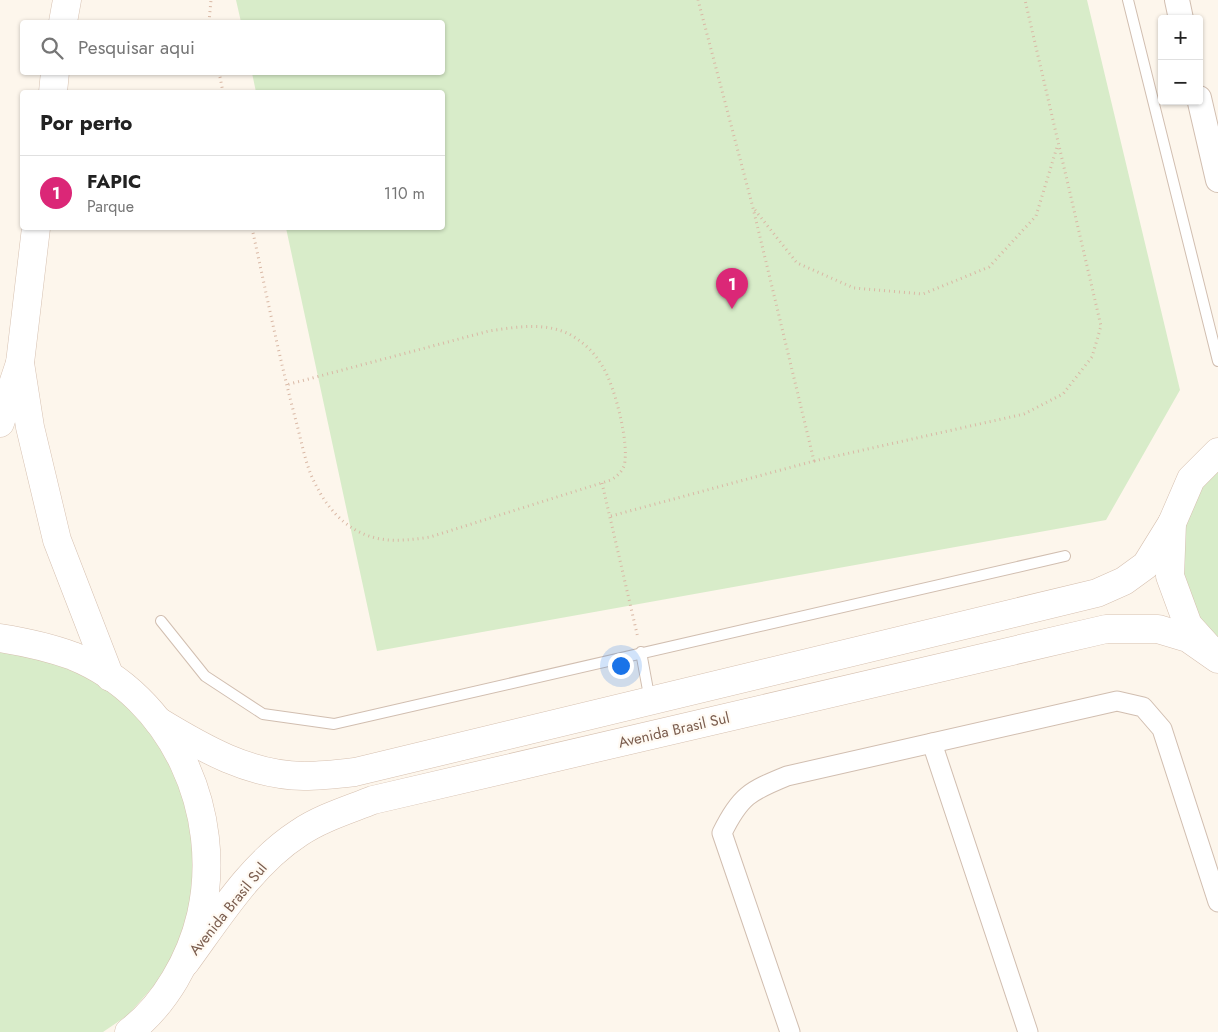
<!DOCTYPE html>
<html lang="pt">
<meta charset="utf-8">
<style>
:root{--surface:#fff;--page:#f6f6f6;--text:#222;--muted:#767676;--line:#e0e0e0;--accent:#db2777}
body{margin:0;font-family:Jost,sans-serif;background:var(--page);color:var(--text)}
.controls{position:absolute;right:15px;top:15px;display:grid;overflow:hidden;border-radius:5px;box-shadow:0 1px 4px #0004}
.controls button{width:45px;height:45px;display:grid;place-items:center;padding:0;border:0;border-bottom:1px solid var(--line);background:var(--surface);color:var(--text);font:25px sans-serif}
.you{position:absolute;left:620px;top:665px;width:18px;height:18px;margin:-12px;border:4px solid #fff;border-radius:50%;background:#1a73e8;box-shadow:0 0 0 8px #1a73e833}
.badge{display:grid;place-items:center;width:32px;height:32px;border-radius:50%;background:var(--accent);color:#fff;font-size:16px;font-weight:700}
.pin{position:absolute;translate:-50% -41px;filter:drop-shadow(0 1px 2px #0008)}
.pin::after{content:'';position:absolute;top:26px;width:18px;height:15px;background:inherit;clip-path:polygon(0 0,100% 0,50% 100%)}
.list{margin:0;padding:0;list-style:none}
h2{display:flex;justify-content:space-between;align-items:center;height:65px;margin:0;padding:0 20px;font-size:21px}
h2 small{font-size:16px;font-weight:400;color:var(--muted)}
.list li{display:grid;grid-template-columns:32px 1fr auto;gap:15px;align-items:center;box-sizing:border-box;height:75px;padding:0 20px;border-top:1px solid var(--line)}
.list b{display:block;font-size:19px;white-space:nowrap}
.list p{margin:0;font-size:16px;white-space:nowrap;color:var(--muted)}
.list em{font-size:16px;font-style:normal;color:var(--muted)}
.icon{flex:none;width:28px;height:28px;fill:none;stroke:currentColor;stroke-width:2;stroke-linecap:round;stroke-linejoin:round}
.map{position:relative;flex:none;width:1218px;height:1032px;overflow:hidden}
.search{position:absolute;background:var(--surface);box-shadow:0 1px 4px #0004;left:20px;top:20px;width:425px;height:55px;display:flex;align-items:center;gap:12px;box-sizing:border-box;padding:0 18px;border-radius:5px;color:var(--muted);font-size:19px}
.panel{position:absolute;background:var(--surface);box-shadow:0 1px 4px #0004;left:20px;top:90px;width:425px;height:140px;border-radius:5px}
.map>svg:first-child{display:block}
.green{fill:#d8ecc9}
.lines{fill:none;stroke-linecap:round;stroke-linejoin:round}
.service-casing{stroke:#d1beb0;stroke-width:12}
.minor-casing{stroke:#d1beb0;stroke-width:21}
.tertiary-casing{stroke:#d1beb0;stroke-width:26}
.secondary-casing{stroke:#d6c0b0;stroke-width:29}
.path{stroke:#d9b8a5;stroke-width:3;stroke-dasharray:1 4;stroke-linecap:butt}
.service{stroke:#fff;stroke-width:10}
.minor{stroke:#fff;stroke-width:19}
.tertiary{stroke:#fff;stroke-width:24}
.secondary{stroke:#fff;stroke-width:28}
.labels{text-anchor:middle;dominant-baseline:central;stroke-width:4.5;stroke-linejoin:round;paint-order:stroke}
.street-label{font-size:15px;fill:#7a5c4d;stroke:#fffaf3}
</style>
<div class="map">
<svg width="1218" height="1032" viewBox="0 0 1218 1032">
<rect width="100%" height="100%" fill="#fdf6ec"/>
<g class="green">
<path d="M236 0H1087L1180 390 1106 520 377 651 286 228H442V92H256L252 73 442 72V22H241Z"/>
<path d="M1218 468V641C1210 631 1199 621 1194 610 1171 565 1176 501 1218 468Z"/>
<path d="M0 645 41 648 151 715 193 799 203 882 174 963 128 1015 103 1032H0Z"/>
</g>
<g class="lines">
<g class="service-casing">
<g id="service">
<path d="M1128 0 1218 361"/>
<path d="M161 621 205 676 263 714 334 724 1065 556"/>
<path d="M641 652 650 701"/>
</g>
</g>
<g class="minor-casing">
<g id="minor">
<path d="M932 743 1028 1032"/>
<path d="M790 1032 722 833C740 796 750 791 787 776L1117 701 1143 707 1162 729 1218 902"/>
</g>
</g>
<g class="tertiary-casing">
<g id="tertiary">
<path d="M1177 0 1181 19"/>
<path d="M1199 98 1218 180"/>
</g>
</g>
<g class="secondary-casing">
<g id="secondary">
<path d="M63 22 67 0"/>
<path d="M53 92 55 72"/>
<path d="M20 363 30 427 57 540 110 677"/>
<path d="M0 423 20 363 36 228"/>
<path d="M0 638C25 642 49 647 73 656 174 697 224 813 201 915 191 958 165 1005 129 1032"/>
<path d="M1208 647 1188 625 1170 576 1172 523 1191 479 1218 452"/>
<path d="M158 721C204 749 249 775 304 776 321 776 338 774 355 772L1097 593 1124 581 1146 565 1172 523"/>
<path d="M185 963C218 918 251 864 299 833 321 818 348 810 373 800L1106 629H1158L1188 638 1218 659"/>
</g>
</g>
<g class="path">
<path d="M209 22 211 0"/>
<path d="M219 72 223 92"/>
<path d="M755 210 797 263 854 288 923 294 989 267 1036 216 1057 147"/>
<path d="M252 228C266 292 279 357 296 421 302 443 306 469 318 489 324 501 334 514 344 522 371 544 398 542 430 537L611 480C617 476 621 473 624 466 630 445 615 388 604 369 596 354 584 342 569 334 544 322 516 327 489 331L286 385"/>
<path d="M814 461 1024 414 1063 394 1092 357 1101 326 1025 0"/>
<path d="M602 483 638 638"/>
<path d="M611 516 814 461 753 208 698 0"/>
</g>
<use href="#service" class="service"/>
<use href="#minor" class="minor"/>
<use href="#tertiary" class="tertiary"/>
<use href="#secondary" class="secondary"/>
</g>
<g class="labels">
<g class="street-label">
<text transform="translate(674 730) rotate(-13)">Avenida Brasil Sul</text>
<text transform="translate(228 909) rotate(-51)">Avenida Brasil Sul</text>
</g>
</g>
</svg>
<div class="controls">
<button>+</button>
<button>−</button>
</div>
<div class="you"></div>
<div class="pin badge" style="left:732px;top:309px">1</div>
<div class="search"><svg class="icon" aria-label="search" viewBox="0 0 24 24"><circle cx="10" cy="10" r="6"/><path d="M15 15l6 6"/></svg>Pesquisar aqui</div>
<section class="panel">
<h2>Por perto<small></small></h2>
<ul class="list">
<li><span class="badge">1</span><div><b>FAPIC</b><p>Parque</p></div><em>110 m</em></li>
</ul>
</section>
</div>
